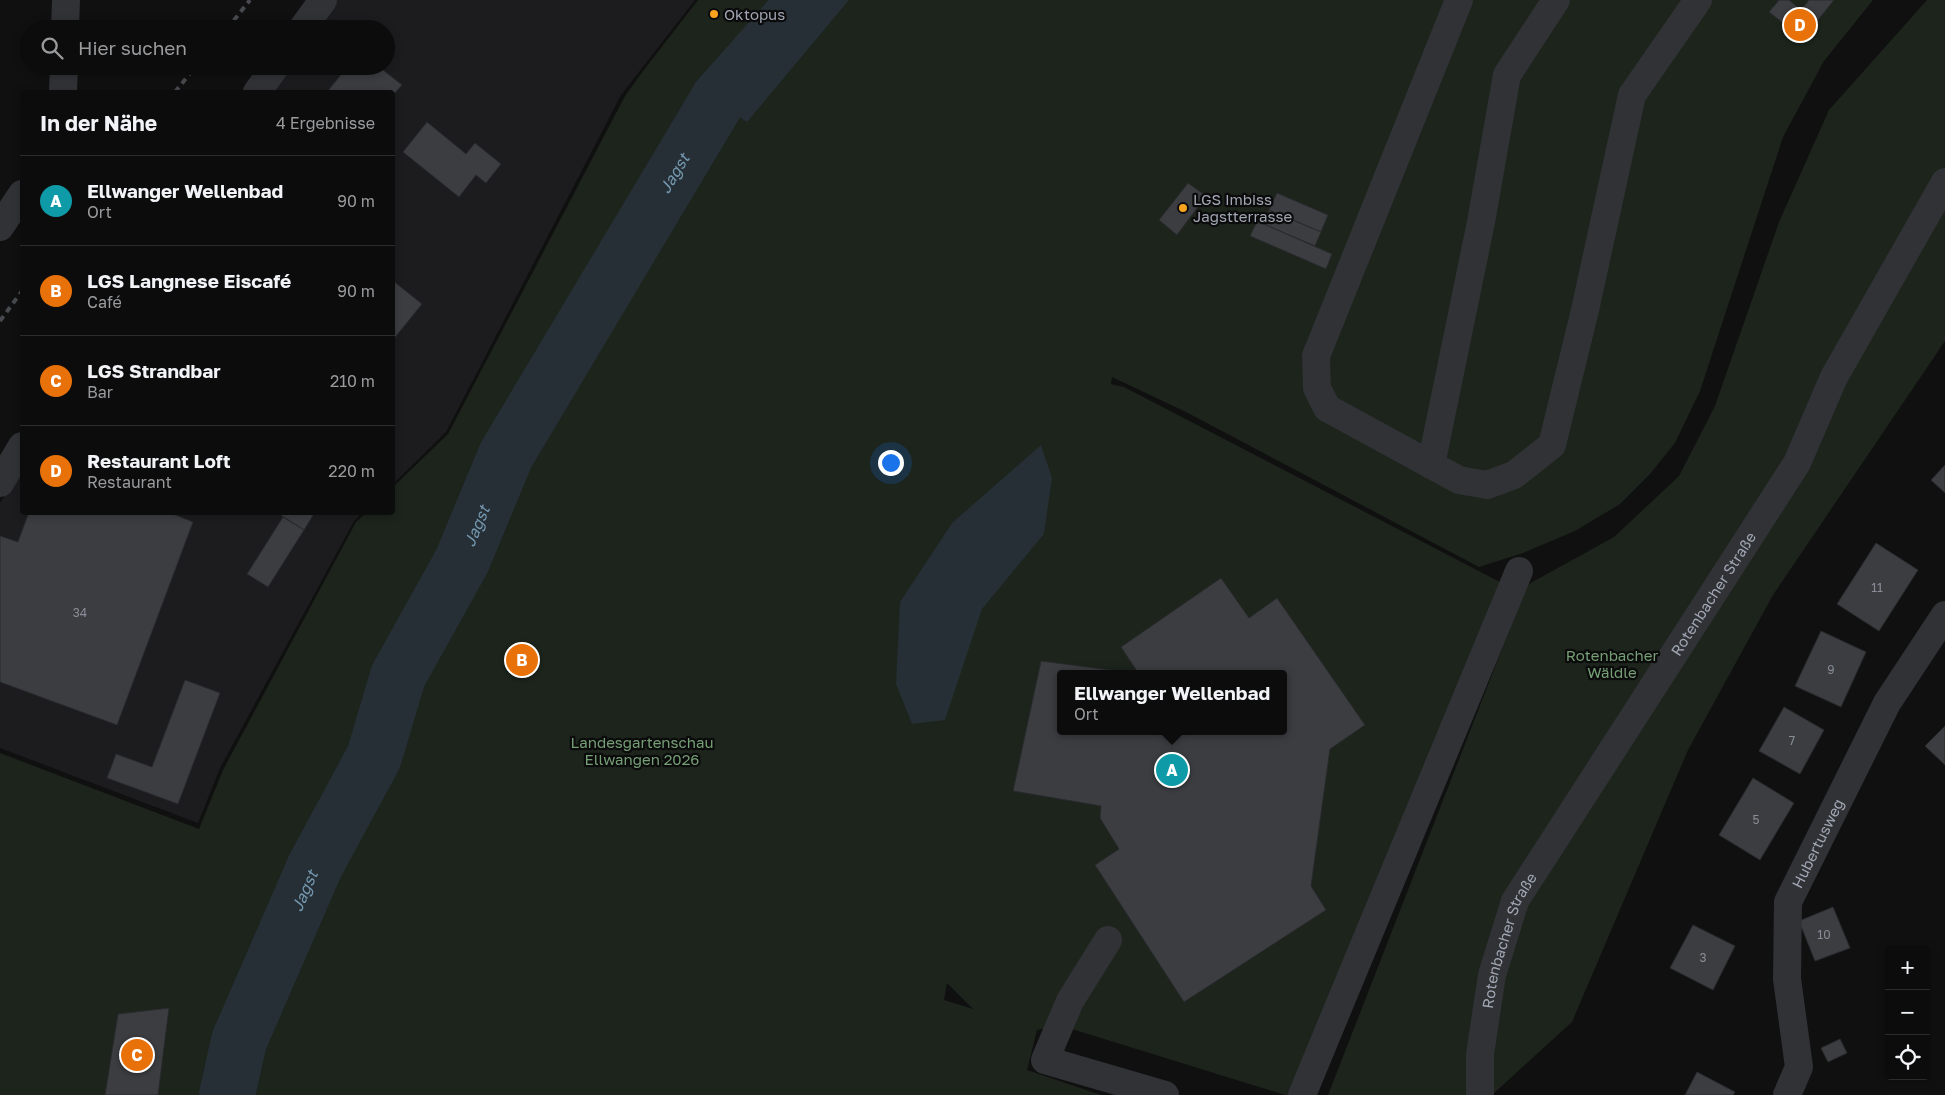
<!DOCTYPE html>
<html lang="de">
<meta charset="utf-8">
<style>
:root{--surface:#0c0c0d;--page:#1a1a1b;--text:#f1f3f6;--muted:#9a9b9d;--line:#2c2c2e;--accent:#0b8043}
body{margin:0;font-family:"Golos Text",sans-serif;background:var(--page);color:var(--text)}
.controls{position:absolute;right:15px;bottom:15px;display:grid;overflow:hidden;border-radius:5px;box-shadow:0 2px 8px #0003}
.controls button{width:45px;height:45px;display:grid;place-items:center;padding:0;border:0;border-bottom:1px solid var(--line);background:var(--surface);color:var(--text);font:25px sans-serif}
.you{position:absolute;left:890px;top:462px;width:18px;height:18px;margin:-12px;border:4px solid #fff;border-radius:50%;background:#1a73e8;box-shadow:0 0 0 8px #1a73e833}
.badge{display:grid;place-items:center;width:32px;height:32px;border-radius:50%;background:var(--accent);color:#fff;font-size:16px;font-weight:700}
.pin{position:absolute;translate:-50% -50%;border:2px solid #fff;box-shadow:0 1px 5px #0006}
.popup{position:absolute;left:1057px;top:670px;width:230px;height:65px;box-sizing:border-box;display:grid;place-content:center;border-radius:5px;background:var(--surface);filter:drop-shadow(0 1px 4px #0005);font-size:16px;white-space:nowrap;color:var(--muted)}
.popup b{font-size:19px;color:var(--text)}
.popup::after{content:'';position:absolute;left:50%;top:100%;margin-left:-10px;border:10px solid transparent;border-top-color:var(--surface)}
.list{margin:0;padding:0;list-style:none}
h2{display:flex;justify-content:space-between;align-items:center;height:65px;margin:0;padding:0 20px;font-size:21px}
h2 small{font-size:16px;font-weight:400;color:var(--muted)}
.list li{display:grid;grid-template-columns:32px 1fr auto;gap:15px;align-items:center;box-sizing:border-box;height:90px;padding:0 20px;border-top:1px solid var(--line)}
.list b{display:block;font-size:19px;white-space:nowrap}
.list p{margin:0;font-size:16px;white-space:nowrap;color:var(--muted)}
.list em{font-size:16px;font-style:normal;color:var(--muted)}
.icon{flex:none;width:28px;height:28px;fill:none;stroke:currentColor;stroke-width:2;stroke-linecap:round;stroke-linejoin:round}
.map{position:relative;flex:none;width:1945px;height:1095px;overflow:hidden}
.search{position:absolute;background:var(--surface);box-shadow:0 2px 8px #0003;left:20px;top:20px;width:375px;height:55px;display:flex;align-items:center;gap:12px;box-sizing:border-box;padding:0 18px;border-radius:28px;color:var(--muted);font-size:19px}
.panel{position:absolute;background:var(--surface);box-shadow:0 2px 8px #0003;left:20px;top:90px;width:375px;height:425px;border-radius:5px}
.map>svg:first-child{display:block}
.built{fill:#1c1c1e}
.green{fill:#1c241c;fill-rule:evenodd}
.water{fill:#262f35}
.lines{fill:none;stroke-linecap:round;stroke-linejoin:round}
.river{stroke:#262f35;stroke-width:56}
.building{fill:#3b3d41;stroke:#292a2d}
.minor{stroke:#303236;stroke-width:28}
.rail{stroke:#474a4f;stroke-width:4;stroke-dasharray:6 5;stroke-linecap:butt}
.poi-dot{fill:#faa31f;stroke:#0b0b0c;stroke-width:2}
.labels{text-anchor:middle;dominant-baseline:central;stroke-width:4.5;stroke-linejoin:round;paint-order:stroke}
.number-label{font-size:12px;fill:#878c96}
.poi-label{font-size:15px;fill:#a0a7b3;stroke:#0b0b0c;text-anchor:start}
.street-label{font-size:15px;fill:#a0a7b3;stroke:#0b0b0c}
.park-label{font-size:15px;fill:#769f76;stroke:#0b0b0c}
.water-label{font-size:16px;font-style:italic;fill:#7498b0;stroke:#0b0b0c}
</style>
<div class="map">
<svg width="1945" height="1095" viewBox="0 0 1945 1095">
<rect width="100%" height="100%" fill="#101011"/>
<g class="built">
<path d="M335 0H695L621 95 446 432 393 484 392 92H271L289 66H386V29H315Z"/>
<path d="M22 467V512L362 513 354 521 220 768 198 823 0 748V503Z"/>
</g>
<g class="green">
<path d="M698 0H1873L1824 61 1783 137 1700 391 1675 443 1650 474 1620 504 1575 531 1523 553 1479 567 1186 412 1112 377 1111 384 1124 387 1500 582 1301 1095H1285L1059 1025 1037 1030 1027 1070 1101 1095H0V753L199 829 223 770 356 522 366 513 392 512 393 487 448 434 625 96 643 71ZM1061 674H1283V731H1061ZM947 983 973 1009 944 1000Z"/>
<path d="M1927 0H1945V341L1773 595 1688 750 1572 1022 1492 1095H1328L1527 585 1614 537 1679 476 1715 406 1779 222 1829 110Z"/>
</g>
<g class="water">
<path d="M773 0H849L747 122 701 92Z"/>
<path d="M1041 445 1052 478 1044 534 982 609 945 720 912 724 896 684 900 602 952 523Z"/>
</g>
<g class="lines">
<path class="river" id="s1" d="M227 1095 239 1041 315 866 374 757 398 676 462 561 506 455 719 98 806 0"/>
</g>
<g class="building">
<path d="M1779 0H1789L1801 10 1809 0H1834L1803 39 1769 12Z"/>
<path d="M348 66H378L402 85 392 96V92H327Z"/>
<path d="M427 122 466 154 475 143 501 164 486 183 476 175 459 197 403 152Z"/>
<path d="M1188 183 1206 196 1177 235 1159 220Z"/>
<path d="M1277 193 1328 215 1321 232 1269 210Z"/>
<path d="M1269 210 1321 232 1315 246 1263 224Z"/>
<path d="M1257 221 1332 254 1326 269 1250 236Z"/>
<path d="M392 280 422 304 392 341Z"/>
<path d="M1945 465V493L1931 480Z"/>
<path d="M29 512H168L193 522 117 725 0 682V536L18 542Z"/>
<path d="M276 512H315L304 530Z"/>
<path d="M283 517 304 530 268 587 247 574Z"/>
<path d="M1876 543 1918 570 1879 631 1837 604Z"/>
<path d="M1221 578 1249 618 1277 598 1365 725 1330 749 1311 886 1326 910 1184 1002 1095 865 1119 849 1100 818 1101 806 1013 791 1041 661 1133 673 1061 674V731H1283V674H1139L1121 647Z"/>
<path d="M1821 631 1866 652 1841 707 1795 686Z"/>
<path d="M528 647 535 662 516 673 509 658Z"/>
<path d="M185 680 220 693 178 804 107 778 116 754 152 767Z"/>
<path d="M1784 707 1824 730 1800 774 1759 751Z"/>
<path d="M1945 726V765L1925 746Z"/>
<path d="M1753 778 1794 803 1760 860 1719 835Z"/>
<path d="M1833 907 1850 948 1815 961 1799 921Z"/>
<path d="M1693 925 1735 946 1713 990 1670 968Z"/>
<path d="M169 1008 158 1095H105L118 1014Z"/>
<path d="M1840 1039 1847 1053 1828 1062 1821 1048Z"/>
<path d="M1697 1072 1735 1092 1733 1095H1685Z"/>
</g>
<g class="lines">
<g class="minor">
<path d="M1459 0 1316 356 1317 388 1327 408 1459 480 1487 485 1514 475 1552 445 1585 310 1632 95 1698 0"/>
<path d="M65 29 66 0"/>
<path d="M302 29 323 0"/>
<path d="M63 92 64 66"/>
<path d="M257 92 276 66"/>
<path d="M0 227 22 194"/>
<path d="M1431 465 1481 222 1507 75 1556 0"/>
<path d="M0 483 22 446"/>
<path d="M1108 940 1070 1001 1045 1060 1165 1095"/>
<path d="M1302 1095 1519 571"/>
<path id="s2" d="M1480 1095V1054L1492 975 1515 901 1797 463 1834 377 1945 182"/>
<path id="s3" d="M1787 1095 1799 1067 1787 979 1788 902 1887 703 1945 615"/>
</g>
<g class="rail">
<path d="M227 29 250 0"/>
<path d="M175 92 196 66"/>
<path d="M0 321 22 291"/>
</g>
</g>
<g class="poi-dot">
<circle cx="714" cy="14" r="5"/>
<circle cx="1183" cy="208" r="5"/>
</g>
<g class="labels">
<g class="number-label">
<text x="1877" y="587">11</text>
<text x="80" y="612">34</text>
<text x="1831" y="669">9</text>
<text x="1792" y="740">7</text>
<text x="1756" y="819">5</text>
<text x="1824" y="934">10</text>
<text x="1703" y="957">3</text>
</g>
<g class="poi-label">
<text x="724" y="14">Oktopus</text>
<text x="1193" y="199">LGS Imbiss<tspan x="1193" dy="17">Jagstterrasse</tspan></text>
</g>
<g class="street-label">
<text stroke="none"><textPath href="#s2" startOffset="564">Rotenbacher Straße</textPath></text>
<text stroke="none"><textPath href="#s3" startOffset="262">Hubertusweg</textPath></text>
<text stroke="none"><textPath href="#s2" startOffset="159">Rotenbacher Straße</textPath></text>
</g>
<g class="park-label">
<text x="1612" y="655">Rotenbacher<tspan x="1612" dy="17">Wäldle</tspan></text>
<text x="642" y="742">Landesgartenschau<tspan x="642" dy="17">Ellwangen 2026</tspan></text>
</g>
<g class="water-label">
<text stroke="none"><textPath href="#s1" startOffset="1029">Jagst</textPath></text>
<text stroke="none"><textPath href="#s1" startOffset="624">Jagst</textPath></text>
<text stroke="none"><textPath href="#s1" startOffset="219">Jagst</textPath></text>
</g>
</g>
</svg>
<div class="controls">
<button>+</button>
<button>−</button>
<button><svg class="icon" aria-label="locate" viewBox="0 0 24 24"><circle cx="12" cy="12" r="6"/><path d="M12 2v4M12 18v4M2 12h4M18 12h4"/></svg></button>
</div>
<div class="you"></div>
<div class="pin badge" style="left:1172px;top:770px;background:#0f9aa8">A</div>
<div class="popup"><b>Ellwanger Wellenbad</b>Ort</div>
<div class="pin badge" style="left:522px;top:660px;background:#e8710a">B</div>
<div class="pin badge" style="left:137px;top:1055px;background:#e8710a">C</div>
<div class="pin badge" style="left:1800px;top:25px;background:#e8710a">D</div>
<div class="search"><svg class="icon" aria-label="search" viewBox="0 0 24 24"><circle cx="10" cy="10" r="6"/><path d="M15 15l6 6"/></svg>Hier suchen</div>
<section class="panel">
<h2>In der Nähe<small>4 Ergebnisse</small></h2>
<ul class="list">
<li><span class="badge" style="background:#0f9aa8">A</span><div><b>Ellwanger Wellenbad</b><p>Ort</p></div><em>90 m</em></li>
<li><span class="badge" style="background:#e8710a">B</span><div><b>LGS Langnese Eiscafé</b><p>Café</p></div><em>90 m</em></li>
<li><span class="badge" style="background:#e8710a">C</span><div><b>LGS Strandbar</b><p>Bar</p></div><em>210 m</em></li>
<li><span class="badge" style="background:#e8710a">D</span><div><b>Restaurant Loft</b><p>Restaurant</p></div><em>220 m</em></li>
</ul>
</section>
</div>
